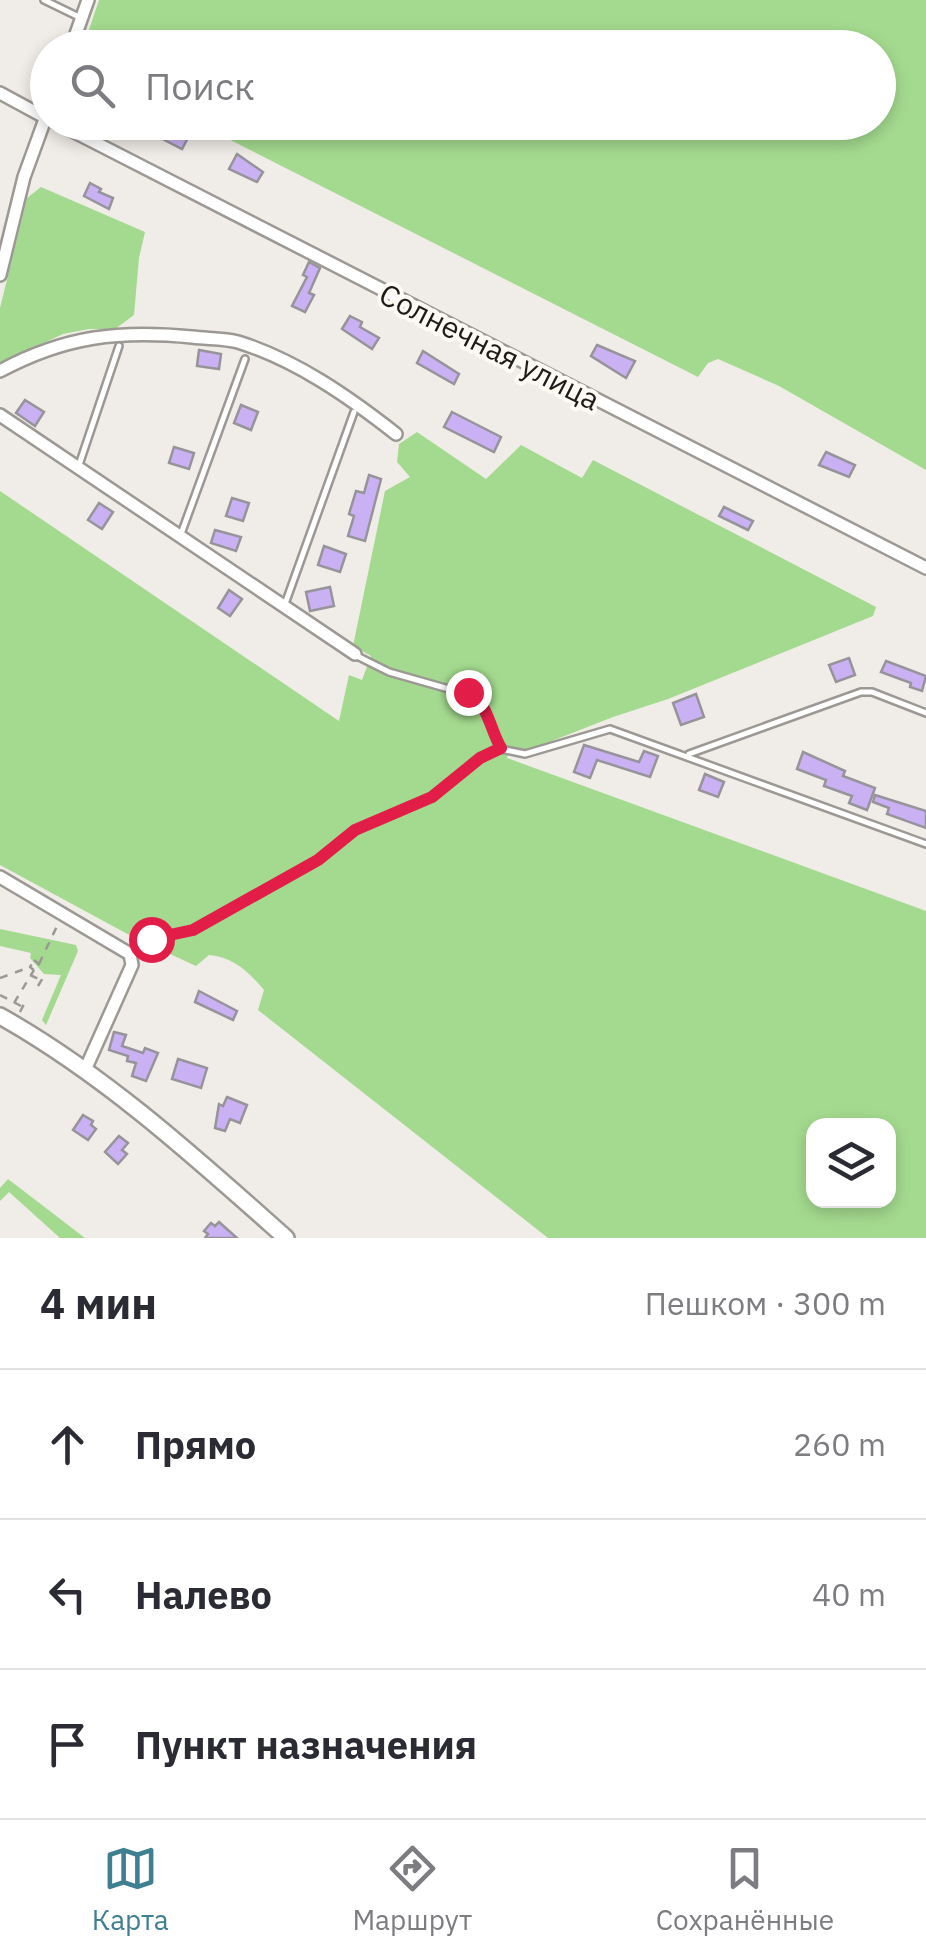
<!DOCTYPE html>
<html lang="ru">
<meta charset="utf-8">
<style>
:root{--surface:#fff;--page:#f7f7f7;--text:#2b2b33;--muted:#7c7c81;--line:#e1e1e2;--accent:#3e8092}
body{margin:0;font-family:"IBM Plex Sans",sans-serif;background:var(--page);color:var(--text)}
.controls{position:absolute;right:30px;bottom:30px;display:grid;overflow:hidden;border-radius:20px;box-shadow:0 5px 15px #0003}
.controls button{width:90px;height:90px;display:grid;place-items:center;padding:0;border:0;border-bottom:2px solid var(--line);background:var(--surface);color:var(--text);font:50px sans-serif}
.stop{position:absolute;width:30px;height:30px;margin:-22px;border:8px solid #e11d48;border-radius:50%;background:#fff}
.stop.end{background:#e11d48;border-color:#fff;box-shadow:0 2px 10px #0008}
.list{margin:0;padding:0;list-style:none}
h2{display:flex;justify-content:space-between;align-items:center;height:130px;margin:0;padding:0 40px;font-size:42px}
h2 small{font-size:32px;font-weight:400;color:var(--muted)}
.list li{display:grid;grid-template-columns:65px 1fr auto;gap:30px;align-items:center;box-sizing:border-box;height:150px;padding:0 40px;border-top:2px solid var(--line)}
.list b{display:block;font-size:38px;white-space:nowrap}
.list em{font-size:32px;font-style:normal;color:var(--muted)}
.icon{flex:none;width:55px;height:55px;fill:none;stroke:currentColor;stroke-width:2;stroke-linecap:round;stroke-linejoin:round}
.map{position:relative;flex:none;width:926px;height:1238px;overflow:hidden}
.search{position:absolute;background:var(--surface);box-shadow:0 5px 15px #0003;left:30px;right:30px;top:30px;height:110px;display:flex;align-items:center;gap:25px;box-sizing:border-box;padding:0 35px;border-radius:55px;color:var(--muted);font-size:38px}
.sheet{height:580px;background:var(--surface)}
nav{display:flex;justify-content:space-around;align-items:center;box-sizing:border-box;height:140px;border-top:2px solid var(--line);background:var(--surface);font-size:28px;color:var(--muted)}
nav a{display:grid;justify-items:center;gap:5px}
nav .on{color:var(--accent)}
.map>svg:first-child{display:block}
.green{fill:#a4da8f;fill-rule:evenodd}
.building{fill:#c9b1f4;stroke:#96949a;stroke-width:2.5}
.lines{fill:none;stroke-linecap:round;stroke-linejoin:round}
.lane-casing{stroke:#9c9994;stroke-width:10}
.street-casing{stroke:#9c9994;stroke-width:16}
.secondary-casing{stroke:#9c9994;stroke-width:20}
.path{stroke:#9c9995;stroke-width:2.5;stroke-dasharray:8 8;stroke-linecap:butt}
.lane{stroke:#fff;stroke-width:5}
.street{stroke:#fff;stroke-width:11}
.secondary{stroke:#fff;stroke-width:15}
.route{stroke:#e11d48;stroke-width:12}
.labels{text-anchor:middle;dominant-baseline:central;stroke-width:8;stroke-linejoin:round;paint-order:stroke}
.street-label{font-size:30px;fill:#1d1b19;stroke:#fdfaf4}
</style>
<div class="map">
<svg width="926" height="1238" viewBox="0 0 926 1238">
<rect width="100%" height="100%" fill="#f0ece7"/>
<g class="green">
<path d="M99 0H926V470L779 386 718 359 708 363 698 377 197 123 878 122V48L83 47Z"/>
<path d="M41 187 145 232 139 258 134 315 115 329H89L63 334 0 363V308L27 198Z"/>
<path d="M417 432 486 479 521 445 582 478 593 460 876 607 873 616 668 699 613 717 529 750 510 746 507 758 926 911V1238H548L258 1010 264 990C249 972 233 957 209 955L196 966 133 937 0 865V491L339 721 349 675 362 680 371 656 353 646 385 491 410 477 397 462 399 444ZM814 1126H888V1200H814Z"/>
<path d="M0 929 76 945 78 951 46 1025 42 1020 61 975 44 974 30 958 31 953 0 946Z"/>
<path d="M8 1179 85 1238H60L9 1192 0 1201V1188Z"/>
</g>
<g class="building">
<path d="M157 122H173L191 132 182 149 151 133Z"/>
<path d="M237 154 263 172 257 182 229 169Z"/>
<path d="M90 183 101 189 99 192 113 198 109 209 84 196Z"/>
<path d="M309 262 320 268 309 293 314 295 305 312 292 306 307 277 303 275Z"/>
<path d="M350 316 362 322 360 327 379 338 372 349 342 329Z"/>
<path d="M597 345 635 361 626 378 591 356Z"/>
<path d="M199 350 221 354 219 369 197 366Z"/>
<path d="M423 351 459 374 454 384 417 363Z"/>
<path d="M25 400 44 412 35 426 16 413Z"/>
<path d="M241 405 258 412 251 430 234 423Z"/>
<path d="M452 412 501 437 494 452 444 427Z"/>
<path d="M174 447 194 453 189 469 169 463Z"/>
<path d="M826 452 855 465 849 477 819 465Z"/>
<path d="M369 475 381 479 365 541 348 536 354 516 349 514 356 491 364 493Z"/>
<path d="M232 498 249 503 243 521 226 516Z"/>
<path d="M99 503 113 512 102 529 88 520Z"/>
<path d="M724 507 753 521 748 530 719 516Z"/>
<path d="M215 530 241 537 236 551 211 543Z"/>
<path d="M324 546 346 554 340 572 318 565Z"/>
<path d="M330 587 334 606 310 611 306 592Z"/>
<path d="M229 590 242 599 230 616 218 608Z"/>
<path d="M849 658 855 675 836 682 829 665Z"/>
<path d="M886 661 926 676 922 691 910 687 911 683 881 672Z"/>
<path d="M696 694 704 717 681 725 673 703Z"/>
<path d="M584 745 639 762 644 751 658 756 650 777 597 760 590 778 574 772Z"/>
<path d="M803 752 845 771 843 776 875 788 867 810 849 803 852 796 824 786 826 780 797 769Z"/>
<path d="M705 774 724 782 718 797 699 790Z"/>
<path d="M875 795 926 811V828L887 814 889 808 873 802Z"/>
<path d="M199 991 237 1011 233 1020 195 1002Z"/>
<path d="M114 1032 126 1035 122 1046 143 1053 145 1048 158 1053 146 1081 132 1076 136 1063 127 1061 128 1056 109 1050Z"/>
<path d="M178 1059 207 1068 201 1088 172 1079Z"/>
<path d="M227 1097 247 1105 240 1123 230 1119 225 1131 215 1128 219 1104 223 1106Z"/>
<path d="M83 1115 93 1121 91 1125 96 1129 88 1140 73 1130Z"/>
<path d="M119 1136 128 1143 122 1150 127 1154 118 1164 105 1152Z"/>
<path d="M219 1222 237 1238H205L208 1234 204 1231 211 1223 215 1226Z"/>
</g>
<g class="lines">
<g class="lane-casing">
<g id="lane">
<path d="M44 0 79 17"/>
<path d="M79 465 119 346"/>
<path d="M181 534 245 359"/>
<path d="M285 604 354 412"/>
<path d="M355 655 389 672 477 697 501 749 525 754 610 729 926 844"/>
<path d="M689 754 861 692H872L926 713"/>
</g>
</g>
<g class="street-casing">
<g id="street">
<path d="M71 48 88 0"/>
<path d="M0 93 48 119"/>
<path d="M55 122 926 568"/>
<path d="M0 275 24 177 48 111"/>
<path d="M0 371C65 336 119 330 192 337 207 339 224 338 238 342 296 360 349 397 396 434"/>
<path d="M0 415 355 654"/>
<path d="M0 877 130 954 132 965 85 1070"/>
</g>
</g>
<g class="secondary-casing">
<path id="secondary" d="M0 1016C105 1075 196 1158 286 1238"/>
</g>
<g class="path">
<path d="M138 948 151 939 193 930 318 860 355 830 432 797 451 779 495 751"/>
<path d="M34 960 39 964 35 971 30 967Z"/>
<path d="M39 964 58 924"/>
<path d="M30 975 41 980"/>
<path d="M0 978 30 967"/>
<path d="M38 986 44 976"/>
<path d="M0 995 21 1006"/>
<path d="M14 1003 34 970"/>
<path d="M20 1012 26 1000"/>
</g>
<use href="#lane" class="lane"/>
<use href="#street" class="street"/>
<use href="#secondary" class="secondary"/>
</g>
<g class="lines">
<path class="route" d="M151 939 193 930 318 860 355 830 432 797 480 758 501 748C490 730 488 702 468 692"/>
</g>
<g class="labels">
<g class="street-label">
<text transform="translate(490 346) rotate(27)">Солнечная улица</text>
</g>
</g>
</svg>
<div class="controls">
<button><svg class="icon" aria-label="layers" viewBox="0 0 24 24"><path d="M12 4l9 5-9 5-9-5zM3 14l9 5 9-5"/></svg></button>
</div>
<div class="stop" style="left:151px;top:939px"></div>
<div class="stop end" style="left:468px;top:692px"></div>
<div class="search"><svg class="icon" aria-label="search" viewBox="0 0 24 24"><circle cx="10" cy="10" r="6"/><path d="M15 15l6 6"/></svg>Поиск</div>
</div>
<section class="sheet">
<h2>4 мин<small>Пешком · 300 m</small></h2>
<ul class="list">
<li><svg class="icon" aria-label="ahead" viewBox="0 0 24 24"><path d="M12 20V5M6 11l6-6 6 6"/></svg><div><b>Прямо</b></div><em>260 m</em></li>
<li><svg class="icon" aria-label="left" viewBox="0 0 24 24"><path d="M17 20v-9H6M10 6l-5 5 5 5"/></svg><div><b>Налево</b></div><em>40 m</em></li>
<li><svg class="icon" aria-label="arrive" viewBox="0 0 24 24"><path d="M6 21V4h12l-3 4 3 4H6"/></svg><div><b>Пункт назначения</b></div></li>
</ul>
</section>
<nav>
<a class="on"><svg class="icon" aria-label="map" viewBox="0 0 24 24"><path d="M3 6l6-2 6 2 6-2v14l-6 2-6-2-6 2zM9 4v14M15 6v14"/></svg>Карта</a>
<a><svg class="icon" aria-label="directions" viewBox="0 0 24 24"><path d="M12 3l9 9-9 9-9-9zM9 14v-3h6M13 9l2 2-2 2"/></svg>Маршрут</a>
<a><svg class="icon" aria-label="saved" viewBox="0 0 24 24"><path d="M7 4h10v16l-5-4-5 4z"/></svg>Сохранённые</a>
</nav>
